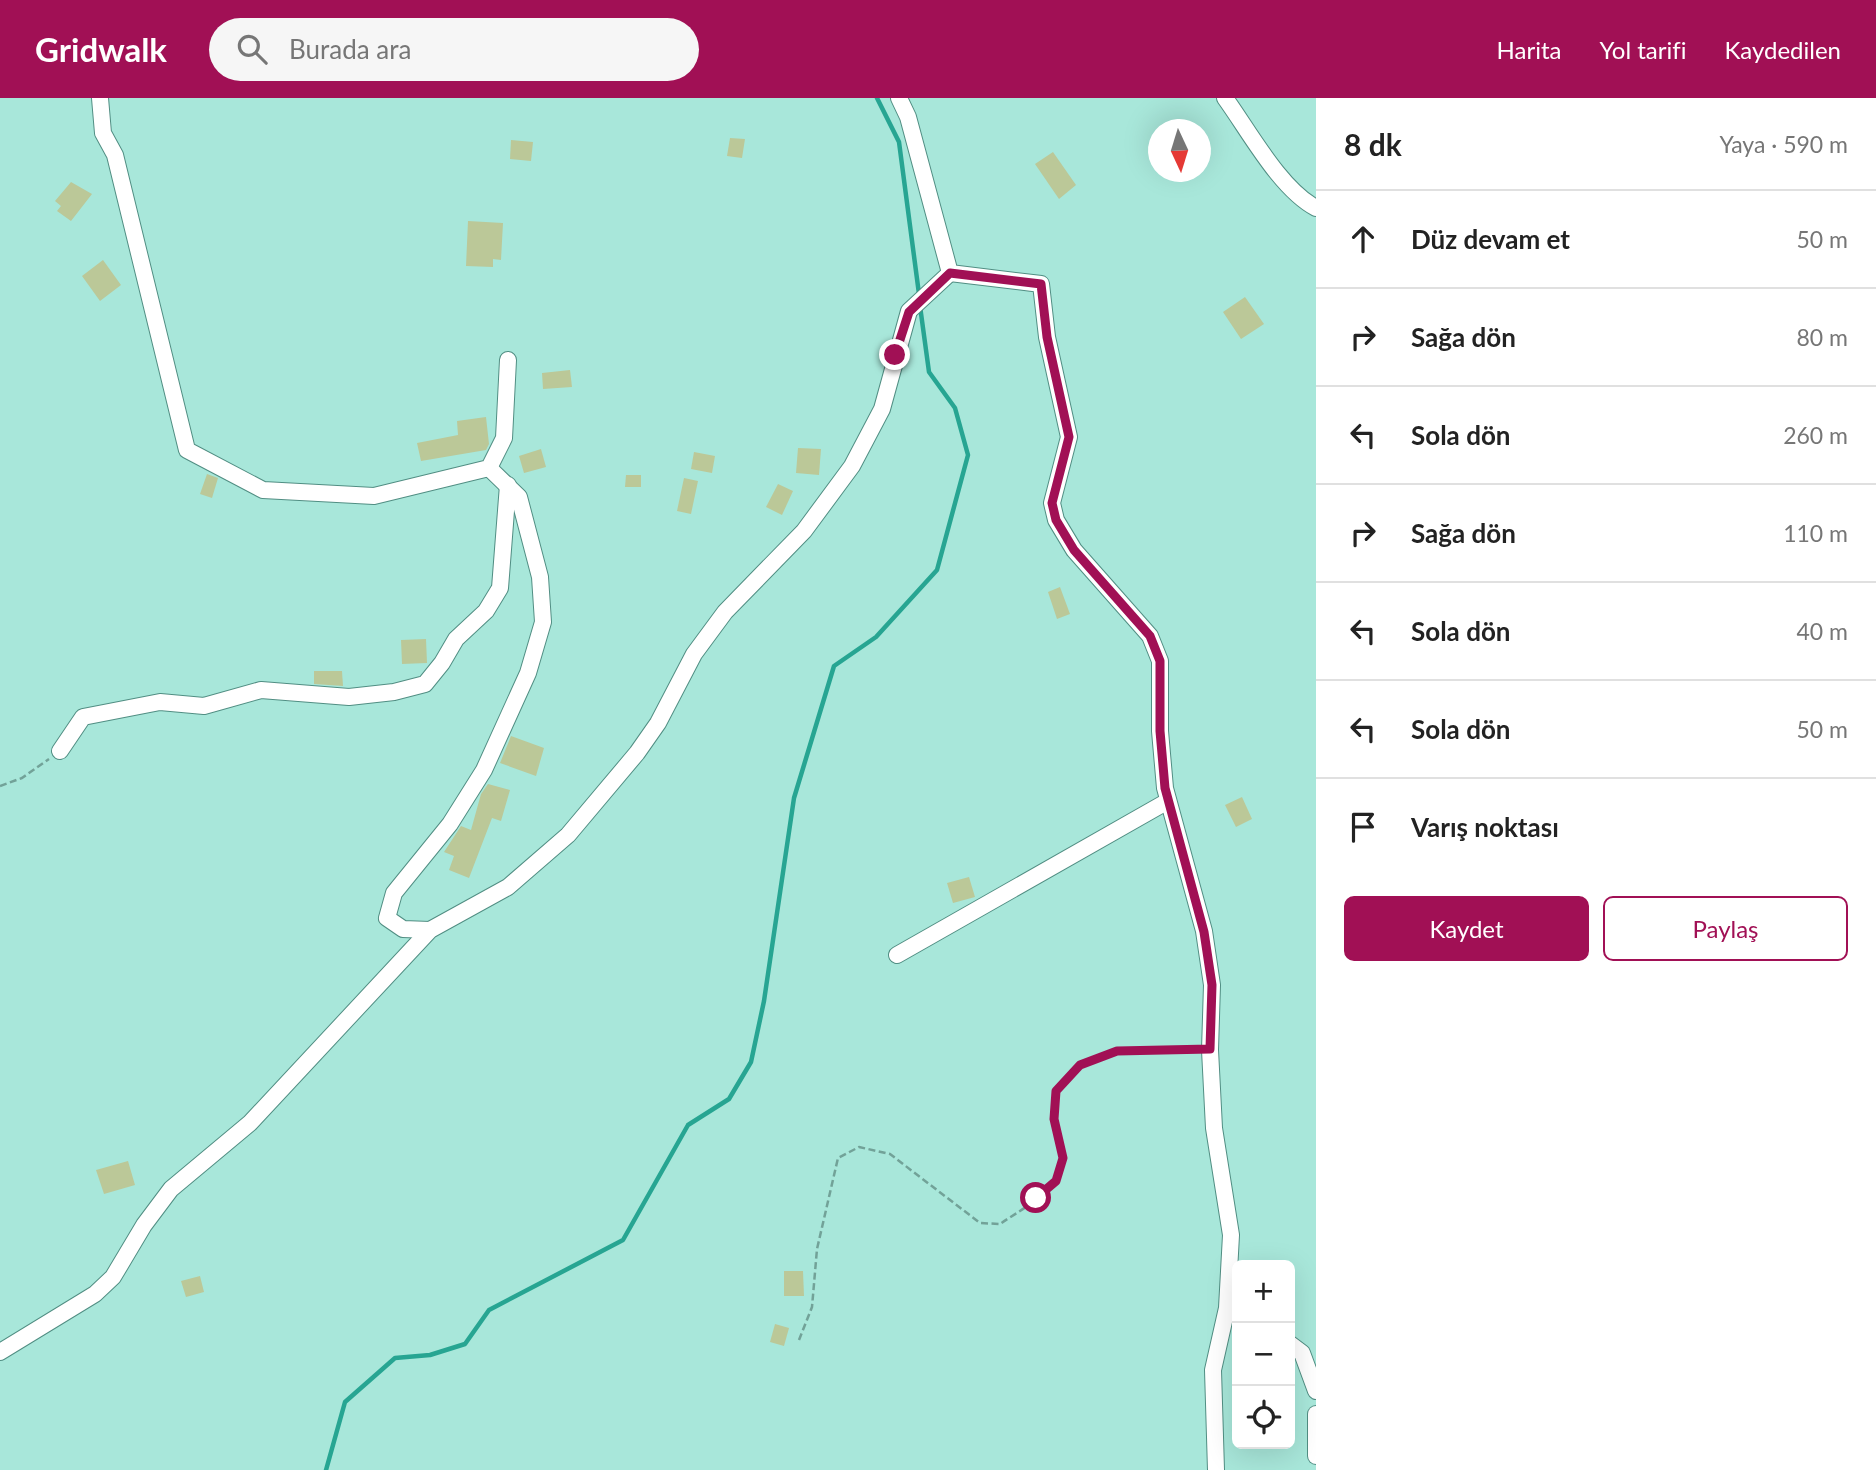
<!DOCTYPE html>
<html lang="tr">
<meta charset="utf-8">
<style>
:root{--surface:#fff;--page:#f6f6f6;--text:#222;--muted:#767676;--line:#e0e0e0;--accent:#a11055}
body{margin:0;font-family:Lato,sans-serif;background:var(--page);color:var(--text)}
.controls{position:absolute;right:21px;bottom:21px;display:grid;overflow:hidden;border-radius:10px;box-shadow:0 7px 28px #0002}
.controls button{width:63px;height:63px;display:grid;place-items:center;padding:0;border:0;border-bottom:2px solid var(--line);background:var(--surface);color:var(--text);font:35px sans-serif}
.compass{position:absolute;left:1148px;top:21px;width:63px;height:63px;border-radius:50%;background:var(--surface);box-shadow:0 7px 28px #0002;rotate:176deg}
.stop{position:absolute;width:21px;height:21px;margin:-16px;border:5px solid #a11055;border-radius:50%;background:#fff}
.stop.end{background:#a11055;border-color:#fff;box-shadow:0 2px 7px #0008}
.list{margin:0;padding:0;list-style:none}
h2{display:flex;justify-content:space-between;align-items:center;height:91px;margin:0;padding:0 28px;font-size:30px}
h2 small{font-size:23px;font-weight:400;color:var(--muted)}
.list li{display:grid;grid-template-columns:46px 1fr auto;gap:21px;align-items:center;box-sizing:border-box;height:98px;padding:0 28px;border-top:2px solid var(--line)}
.list b{display:block;font-size:26px;white-space:nowrap}
.list em{font-size:23px;font-style:normal;color:var(--muted)}
.actions{display:flex;gap:14px;padding:21px 28px}
.actions a{flex:1;padding:16px 0;border:2px solid var(--accent);border-radius:10px;text-align:center;font-size:24px;color:var(--accent)}
.actions .main{background:var(--accent);color:#fff}
.icon{flex:none;width:38px;height:38px;fill:none;stroke:currentColor;stroke-width:2;stroke-linecap:round;stroke-linejoin:round}
.map{position:relative;flex:none;width:1316px;height:1372px;overflow:hidden}
header{display:flex;align-items:center;gap:42px;box-sizing:border-box;height:98px;padding:0 35px;background:var(--accent);color:#fff}
header strong{font-size:33px}
nav{display:flex;gap:38px;margin-inline-start:auto;font-size:24px}
.search{width:490px;height:63px;background:var(--page);display:flex;align-items:center;gap:18px;box-sizing:border-box;padding:0 24px;border-radius:38px;color:var(--muted);font-size:26px}
main{display:flex}
aside{flex:1;background:var(--surface)}
.map>svg:first-child{display:block}
.lines{fill:none;stroke-linecap:round;stroke-linejoin:round}
.stream{stroke:#27a592;stroke-width:4.5}
.building{fill:#bbc898}
.minor-casing{stroke:#518e83;stroke-width:18}
.path{stroke:#72a298;stroke-width:2.5;stroke-dasharray:7 3.5;stroke-linecap:butt}
.minor{stroke:#fff;stroke-width:16}
.route{stroke:#a11055;stroke-width:9}
</style>
<header>
<strong>Gridwalk</strong>
<div class="search"><svg class="icon" aria-label="search" viewBox="0 0 24 24"><circle cx="10" cy="10" r="6"/><path d="M15 15l6 6"/></svg>Burada ara</div>
<nav><a>Harita</a><a>Yol tarifi</a><a>Kaydedilen</a></nav>
</header>
<main>
<div class="map">
<svg width="1316" height="1372" viewBox="0 0 1316 1372">
<rect width="100%" height="100%" fill="#a8e7da"/>
<g class="lines">
<g class="stream">
<path d="M877 0 899 44 919 196"/>
<path d="M326 1372 345 1304 395 1260 430 1257 465 1246 489 1212 623 1142 688 1027 729 1001 751 964 764 903 794 700 834 568 876 539 937 472 968 357 955 310 929 274 920 208"/>
</g>
</g>
<g class="building">
<path d="M730 40 745 41 742 60 727 58Z"/>
<path d="M511 42 533 44 531 63 510 61Z"/>
<path d="M1053 54 1076 87 1059 101 1035 66Z"/>
<path d="M71 84 92 96 71 123 57 113 61 108 55 103Z"/>
<path d="M468 123 503 125 501 162 493 161V169L466 168Z"/>
<path d="M103 162 121 187 100 203 82 178Z"/>
<path d="M1245 199 1264 226 1241 241 1223 214Z"/>
<path d="M570 272 572 289 543 291 542 275Z"/>
<path d="M486 319 489 346 486 352 421 363 417 345 458 337 457 323Z"/>
<path d="M798 350 821 351 819 377 796 375Z"/>
<path d="M541 351 546 369 524 375 519 358Z"/>
<path d="M694 354 715 358 712 375 691 371Z"/>
<path d="M207 376 218 380 212 400 200 396Z"/>
<path d="M626 377H641V389H625Z"/>
<path d="M684 380 698 383 691 416 677 413Z"/>
<path d="M778 386 793 393 782 417 766 409Z"/>
<path d="M1060 489 1070 516 1057 521 1048 494Z"/>
<path d="M426 541 427 565 402 566 401 542Z"/>
<path d="M314 573H342L343 588 314 586Z"/>
<path d="M511 638 544 650 536 678 500 665Z"/>
<path d="M488 686 510 692 501 723 492 720 469 780 449 772 454 758 444 754 461 728 471 732 481 696Z"/>
<path d="M1242 699 1252 721 1236 729 1225 707Z"/>
<path d="M969 779 975 799 953 805 947 785Z"/>
<path d="M128 1063 135 1087 104 1096 96 1072Z"/>
<path d="M784 1173H803L804 1198H784Z"/>
<path d="M200 1178 204 1194 186 1199 181 1183Z"/>
<path d="M775 1226 789 1230 784 1248 770 1244Z"/>
</g>
<g class="lines">
<g class="minor-casing">
<g id="minor">
<path d="M100 0 103 35 115 57 187 352 263 392 374 398 489 370 504 340 508 262"/>
<path d="M899 0 908 19 950 175 1041 186 1047 239 1069 339 1052 405 1056 422 1074 452 1150 538 1160 563V633L1165 690 1204 833 1212 887 1210 952 1214 1030 1231 1137 1227 1210 1213 1272 1216 1372"/>
<path d="M1225 0C1249 33 1280 91 1316 110"/>
<path d="M60 653 83 619 160 604 204 608 261 592 349 599 394 594 425 586 442 565 456 541 486 513 500 490 508 387"/>
<path d="M430 832 403 831 387 820 394 795 450 726 484 672 528 575 543 524 540 479 519 399 489 370"/>
<path d="M897 857 1168 703"/>
<path d="M1290 1246 1302 1255 1316 1293"/>
<path d="M0 1254 95 1196 113 1179 144 1127 171 1091 250 1025 430 832 508 789 568 737 637 655 658 625 694 556 725 514 804 433 852 368 882 311 909 213 950 175"/>
<path d="M1316 1316V1358"/>
</g>
</g>
<g class="path">
<path d="M0 688 22 680 49 661"/>
<path d="M799 1242 812 1209 817 1151 838 1060 859 1049 890 1056 980 1125 1000 1126C1017 1114 1043 1101 1055 1083 1070 1064 1055 1042 1054 1021 1049 945 1146 952 1197 952"/>
</g>
<use href="#minor" class="minor"/>
</g>
<g class="lines">
<path class="route" d="M895 257 909 214 950 175 1041 186 1047 239 1069 339 1052 405 1056 422 1074 452 1150 538 1160 563V633L1165 690 1204 834 1212 887 1210 951 1117 953 1080 967 1056 993 1054 1021 1063 1060 1056 1083 1036 1100"/>
</g>
</svg>
<div class="controls">
<button>+</button>
<button>−</button>
<button><svg class="icon" aria-label="locate" viewBox="0 0 24 24"><circle cx="12" cy="12" r="6"/><path d="M12 2v4M12 18v4M2 12h4M18 12h4"/></svg></button>
</div>
<svg class="compass" viewBox="-18 -18 36 36"><path d="M0-13l5 13h-10z" fill="#e53935"/><path d="M0 13l5-13h-10z" fill="#767676"/></svg>
<div class="stop" style="left:1036px;top:1100px"></div>
<div class="stop end" style="left:895px;top:257px"></div>
</div>
<aside>
<h2>8 dk<small>Yaya · 590 m</small></h2>
<ul class="list">
<li><svg class="icon" aria-label="ahead" viewBox="0 0 24 24"><path d="M12 20V5M6 11l6-6 6 6"/></svg><div><b>Düz devam et</b></div><em>50 m</em></li>
<li><svg class="icon" aria-label="right" viewBox="0 0 24 24"><path d="M7 20v-9h11M14 6l5 5-5 5"/></svg><div><b>Sağa dön</b></div><em>80 m</em></li>
<li><svg class="icon" aria-label="left" viewBox="0 0 24 24"><path d="M17 20v-9H6M10 6l-5 5 5 5"/></svg><div><b>Sola dön</b></div><em>260 m</em></li>
<li><svg class="icon" aria-label="right" viewBox="0 0 24 24"><path d="M7 20v-9h11M14 6l5 5-5 5"/></svg><div><b>Sağa dön</b></div><em>110 m</em></li>
<li><svg class="icon" aria-label="left" viewBox="0 0 24 24"><path d="M17 20v-9H6M10 6l-5 5 5 5"/></svg><div><b>Sola dön</b></div><em>40 m</em></li>
<li><svg class="icon" aria-label="left" viewBox="0 0 24 24"><path d="M17 20v-9H6M10 6l-5 5 5 5"/></svg><div><b>Sola dön</b></div><em>50 m</em></li>
<li><svg class="icon" aria-label="arrive" viewBox="0 0 24 24"><path d="M6 21V4h12l-3 4 3 4H6"/></svg><div><b>Varış noktası</b></div></li>
</ul>
<div class="actions"><a class="main">Kaydet</a><a>Paylaş</a></div>
</aside>
</main>
